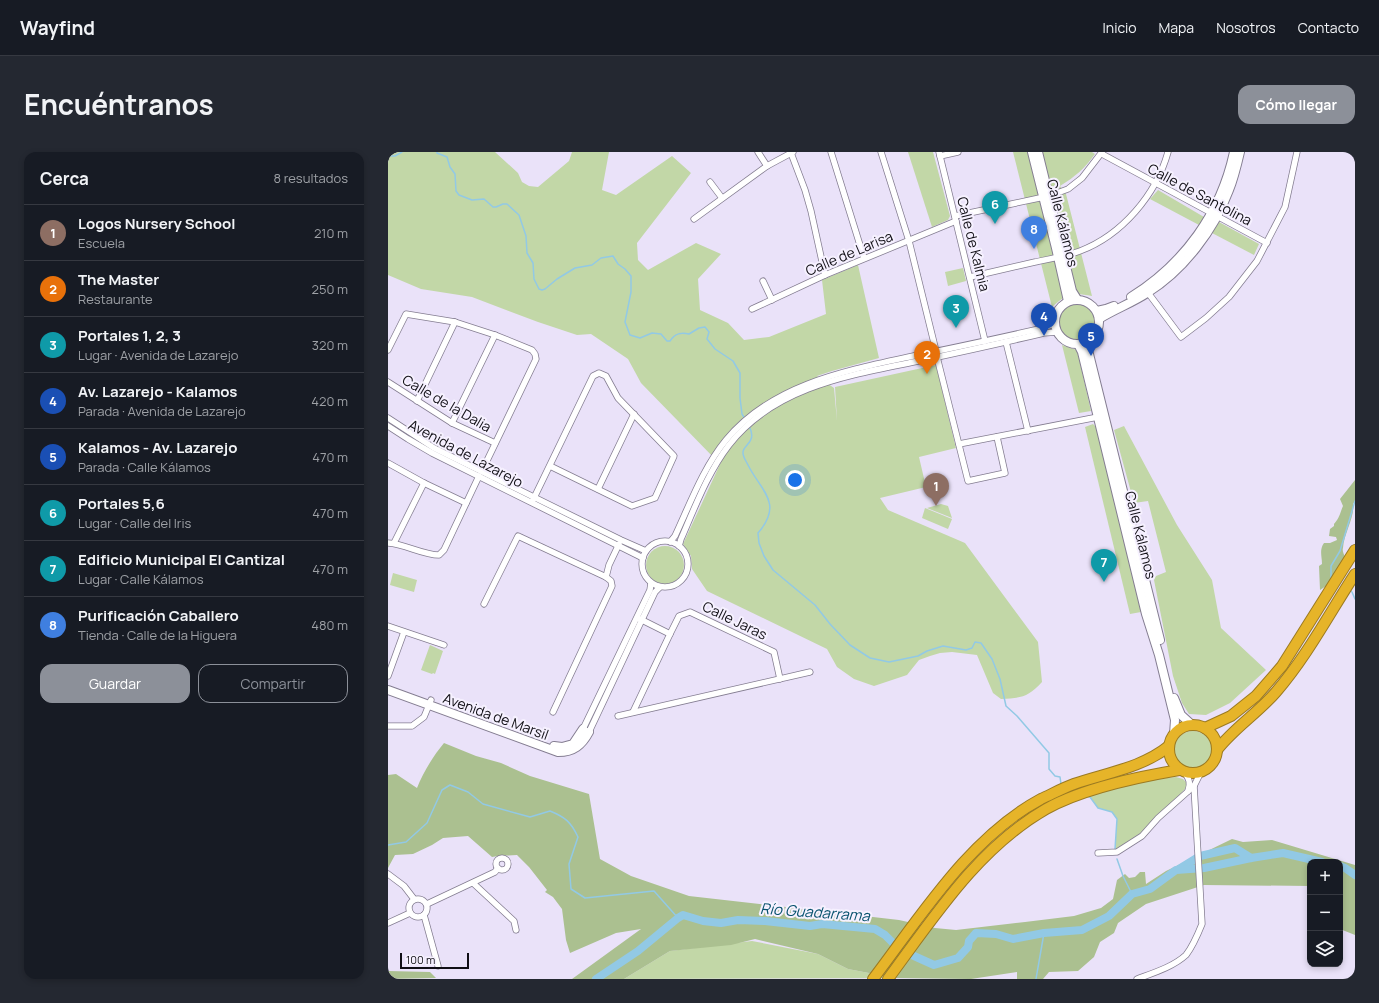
<!DOCTYPE html>
<html lang="es">
<meta charset="utf-8">
<style>
:root{--surface:#171b24;--page:#242831;--text:#f1f3f6;--muted:#9ea1a6;--line:#363941;--accent:#8c9099}
body{margin:0;font-family:Manrope,sans-serif;background:var(--page);color:var(--text)}
.controls{position:absolute;right:12px;bottom:12px;display:grid;overflow:hidden;border-radius:8px;box-shadow:0 2px 6px #0003}
.controls button{width:36px;height:36px;display:grid;place-items:center;padding:0;border:0;border-bottom:1px solid var(--line);background:var(--surface);color:var(--text);font:20px sans-serif}
.scale{position:absolute;left:12px;bottom:10px;width:69px;box-sizing:border-box;padding-left:4px;border:2px solid #100e15;border-top:0;font-size:11px;line-height:14px;white-space:nowrap;color:#100e15;-webkit-text-stroke:3px #f6f1ff;paint-order:stroke}
.you{position:absolute;left:407px;top:328px;width:14px;height:14px;margin:-10px;border:3px solid #fff;border-radius:50%;background:#1a73e8;box-shadow:0 0 0 6px #1a73e833}
.badge{display:grid;place-items:center;width:26px;height:26px;border-radius:50%;background:var(--accent);color:#fff;font-size:13px;font-weight:700}
.pin{position:absolute;translate:-50% -33px;filter:drop-shadow(0 1px 2px #0008)}
.pin::after{content:'';position:absolute;top:21px;width:14px;height:12px;background:inherit;clip-path:polygon(0 0,100% 0,50% 100%)}
.list{margin:0;padding:0;list-style:none}
h2{display:flex;justify-content:space-between;align-items:center;height:52px;margin:0;padding:0 16px;font-size:17px}
h2 small{font-size:13px;font-weight:400;color:var(--muted)}
.list li{display:grid;grid-template-columns:26px 1fr auto;gap:12px;align-items:center;box-sizing:border-box;height:56px;padding:0 16px;border-top:1px solid var(--line)}
.list b{display:block;font-size:15px;white-space:nowrap}
.list p{margin:0;font-size:13px;white-space:nowrap;color:var(--muted)}
.list em{font-size:13px;font-style:normal;color:var(--muted)}
.actions{display:flex;gap:8px;padding:12px 16px}
.actions a{flex:1;padding:9px 0;border:1px solid var(--accent);border-radius:12px;text-align:center;font-size:14px;color:var(--accent)}
.actions .main{background:var(--accent);color:#fff}
.icon{flex:none;width:22px;height:22px;fill:none;stroke:currentColor;stroke-width:2;stroke-linecap:round;stroke-linejoin:round}
.map{position:relative;flex:none;width:967px;height:827px;overflow:hidden;border-radius:12px}
header{display:flex;align-items:center;gap:24px;box-sizing:border-box;height:56px;padding:0 20px;background:var(--surface);border-bottom:1px solid var(--line)}
header strong{font-size:19px}
nav{display:flex;gap:22px;margin-inline-start:auto;font-size:14px}
.intro{display:flex;align-items:center;justify-content:space-between;box-sizing:border-box;height:96px;padding:0 24px}
h1{margin:0;font-size:28px}
.button{padding:10px 18px;border-radius:12px;background:var(--accent);color:#fff;font-size:14px;font-weight:700}
main{display:flex;gap:24px;padding:0 24px}
aside{flex:1;background:var(--surface);border-radius:12px;box-shadow:0 2px 6px #0003}
.map>svg:first-child{display:block}
.green{fill:#c2d7a7}
.forest{fill:#abc090}
.lines{fill:none;stroke-linecap:round;stroke-linejoin:round}
.stream{stroke:#92c9e5;stroke-width:1.5}
.river{stroke:#92c9e5;stroke-width:8}
.street-casing{stroke:#847d91;stroke-width:7}
.secondary-casing{stroke:#847d91;stroke-width:10}
.highway-casing{stroke:#9b7a22;stroke-width:12}
.street{stroke:#fff;stroke-width:5.5}
.secondary{stroke:#fff;stroke-width:8}
.highway{stroke:#e6b429;stroke-width:10}
.labels{text-anchor:middle;dominant-baseline:central;stroke-width:4;stroke-linejoin:round;paint-order:stroke}
.street-label{font-size:14px;fill:#100e15;stroke:#f6f1ff}
.water-label{font-size:15px;font-style:italic;fill:#06516d;stroke:#f6f1ff}
</style>
<header>
<strong>Wayfind</strong>
<nav><a>Inicio</a><a>Mapa</a><a>Nosotros</a><a>Contacto</a></nav>
</header>
<div class="intro"><h1>Encuéntranos</h1><a class="button">Cómo llegar</a></div>
<main>
<aside>
<h2>Cerca<small>8 resultados</small></h2>
<ul class="list">
<li><span class="badge" style="background:#8d6e63">1</span><div><b>Logos Nursery School</b><p>Escuela</p></div><em>210 m</em></li>
<li><span class="badge" style="background:#e8710a">2</span><div><b>The Master</b><p>Restaurante</p></div><em>250 m</em></li>
<li><span class="badge" style="background:#0f9aa8">3</span><div><b>Portales 1, 2, 3</b><p>Lugar · Avenida de Lazarejo</p></div><em>320 m</em></li>
<li><span class="badge" style="background:#1a4fb4">4</span><div><b>Av. Lazarejo - Kalamos</b><p>Parada · Avenida de Lazarejo</p></div><em>420 m</em></li>
<li><span class="badge" style="background:#1a4fb4">5</span><div><b>Kalamos - Av. Lazarejo</b><p>Parada · Calle Kálamos</p></div><em>470 m</em></li>
<li><span class="badge" style="background:#0f9aa8">6</span><div><b>Portales 5,6</b><p>Lugar · Calle del Iris</p></div><em>470 m</em></li>
<li><span class="badge" style="background:#0f9aa8">7</span><div><b>Edificio Municipal El Cantizal</b><p>Lugar · Calle Kálamos</p></div><em>470 m</em></li>
<li><span class="badge" style="background:#3f7fe0">8</span><div><b>Purificación Caballero</b><p>Tienda · Calle de la Higuera</p></div><em>480 m</em></li>
</ul>
<div class="actions"><a class="main">Guardar</a><a>Compartir</a></div>
</aside>
<div class="map">
<svg width="967" height="827" viewBox="0 0 967 827">
<rect width="100%" height="100%" fill="#eae2f9"/>
<g class="green">
<path d="M0 0H107L130 21 134 30 141 34 150 35 181 9 184 0H221L214 38 228 43 284 4 303 21 249 91 250 108 260 118 308 91 333 102 310 127 312 158 340 171 356 188 381 185 438 162 434 128 470 113 491 206 444 219 429 224 446 236 449 269 447 235 548 213 568 296 531 305 538 335 492 346 500 358 577 391 650 490 654 530C640 545 634 546 613 547L605 541 589 503 564 500 552 501 542 504 531 508 519 523 486 534 466 527 449 515 439 497 319 439 304 417 303 404 295 392 333 310 328 308 253 231 240 207 203 182 189 183 150 170 84 145 33 137 0 123Z"/>
<path d="M520 0H545L562 64 560 68 544 75Z"/>
<path d="M625 0H704L707 2C697 16 687 25 672 34L678 42 704 144C684 140 678 142 664 155Z"/>
<path d="M770 38 816 65 811 73 762 47Z"/>
<path d="M831 70 871 92 866 103 824 81Z"/>
<path d="M575 116 578 129 560 134 557 120Z"/>
<circle cx="689" cy="170" r="20"/>
<path d="M674 193 689 198 703 259 691 261Z"/>
<path d="M705 272 708 275 754 458 753 460 742 462 697 275Z"/>
<path d="M736 274 789 373 824 428 833 476 878 518 842 551 818 563 801 562 794 551 785 524 766 428 768 424 778 420 760 349 746 351 726 278Z"/>
<path d="M553 352 560 354 564 366 539 356Z"/>
<path d="M537 356 564 367 560 377 534 366Z"/>
<circle cx="277" cy="413" r="19"/>
<path d="M5 421 29 428 26 440 2 433Z"/>
<path d="M42 493 55 499 47 522 45 521 44 522 33 518Z"/>
<circle cx="805" cy="598" r="19"/>
<path d="M788 625 795 627 798 630 799 633 797 637 752 685 729 700 727 697 729 667 724 660 710 656 702 645 703 643 759 628Z"/>
<path d="M364 789 430 802 460 817 507 826 236 827 282 799Z"/>
</g>
<g class="forest">
<path d="M967 328V349L965 352C967 365 956 381 955 396 954 399 956 402 957 405L941 432 932 438 931 414 934 412C934 404 931 398 936 391H942L949 388 948 385 941 384 942 377 946 374V372C952 365 952 361 955 354L952 347Z"/>
<path d="M56 591 88 604 113 611 142 624 201 642 212 707 243 724 301 744 511 768 547 776 568 778 637 770 686 764 713 756 725 747 729 728 737 722 741 726 747 725 752 720H757L758 732 778 719 844 687 855 690 884 688 967 713V783L952 777V710H922V734L816 733 758 752 730 771 726 781 712 790 706 805 690 819 661 820 655 827H629V820L583 827 507 826 460 817 430 802 367 787 343 793 282 799 236 827H184L253 777 228 781 182 801 178 788 174 757 165 745 157 740 159 738 141 715 129 703C120 704 113 703 104 705L80 684 55 686 44 693 25 702 7 703 0 716V623L8 622 29 636C35 621 45 604 56 591Z"/>
<path d="M0 819 42 820 48 826 0 827Z"/>
</g>
<g class="lines">
<g class="stream">
<path d="M49 0V1L59 5 62 15 67 22 68 39 71 43 84 48 96 47 105 55H108L115 52H119L131 63 138 84 139 101 145 111 146 127 151 137 154 138 157 137 169 127 187 116 204 113 213 106 225 104 230 112 237 117 243 124V140L237 170 242 183 252 186 264 181 273 182 279 189H282C287 181 293 180 301 182L311 176 317 175 321 180 319 187 327 197 345 209 352 221V246L354 262 357 267"/>
<path d="M0 4H7L14 0"/>
<path d="M361 274C370 291 354 293 355 301 355 305 358 309 360 313 373 339 396 351 370 381L371 391 376 404 385 418 427 453 442 472 462 493 482 506 501 510 530 504 539 499 555 494 578 498 584 496 587 490 593 491 604 507 612 527 618 554 629 564 661 601V617L667 624 672 625 673 632 675 633"/>
<path d="M944 427 943 426V414L952 399 967 349"/>
<path d="M961 438 964 440 967 447"/>
<path d="M698 644 702 645 710 656 724 660 729 667 727 697"/>
<path d="M0 693 18 690 39 671 54 638 62 633 80 640 95 652 142 665 162 659C177 665 183 670 190 685L181 712 183 737 197 746 266 739 290 766"/>
<path d="M729 707 735 724 744 742"/>
<path d="M648 827 656 781"/>
</g>
<g class="river">
<path d="M952 714 957 716 967 723"/>
<path d="M791 717 812 704 847 696 863 706"/>
<path d="M208 827 250 799 290 766 295 763 315 769 333 771 350 768 377 769 422 774 434 772 487 777 497 783 508 794 526 804 546 813 570 806 580 795 581 789 588 781 608 782 625 787 656 781 694 778 721 764 744 742 762 737 788 718 816 716 863 706 895 701 934 710"/>
</g>
<g class="street-casing">
<g id="street">
<path d="M370 0 379 14"/>
<path d="M443 0 476 106"/>
<path d="M493 0 521 89 548 199"/>
<path d="M551 0 597 189"/>
<path d="M403 1 417 38 423 59 437 123"/>
<path d="M714 2 879 91"/>
<path d="M552 4 570 0"/>
<path d="M322 30 334 46"/>
<path d="M567 64 661 44 680 37 694 26 714 0"/>
<path d="M306 67 379 14 405 0"/>
<path d="M582 125C604 120 626 115 647 110 662 107 678 104 692 99 734 83 768 43 780 0"/>
<path d="M375 129 384 148"/>
<path d="M758 138 793 185 818 166 841 145 869 109 897 55 909 0"/>
<path d="M364 157 437 123 568 69"/>
<path d="M618 190 640 279"/>
<path d="M0 198 18 162 67 170 107 183 144 198 147 202 148 207 94 319"/>
<path d="M549 205 580 329 617 321 609 285"/>
<path d="M0 230 64 271 107 291"/>
<path d="M29 249 67 170"/>
<path d="M0 266 46 296 233 388 258 399"/>
<path d="M64 271 107 183"/>
<path d="M0 274 20 287 44 301 255 406"/>
<path d="M571 292 710 265"/>
<path d="M0 311 36 331 78 351"/>
<path d="M210 337 246 262"/>
<path d="M144 350 205 224 211 221 218 224 230 246 286 304 267 346 244 354 162 314"/>
<circle cx="277" cy="412" r="23"/>
<path d="M282 390 287 384C302 352 315 316 338 288 385 231 461 218 530 203 570 195 611 186 651 177L658 175 667 171"/>
<path d="M0 391C17 392 35 403 51 403L56 398 91 324"/>
<path d="M6 391 36 331"/>
<path d="M291 394 293 387C307 355 320 320 341 293 387 234 463 223 531 209 573 200 614 191 656 181L669 180"/>
<path d="M96 452 130 384 218 425 221 413 231 392"/>
<path d="M0 474 56 493"/>
<path d="M282 482 291 464 302 460 386 500 392 527"/>
<path d="M0 524 16 480"/>
<path d="M165 560 224 434 223 429 218 425"/>
<path d="M245 560 282 482 252 467"/>
<path d="M230 564 422 520"/>
<path d="M0 574H24L36 565 43 548"/>
<path d="M195 577 262 438 263 431"/>
<path d="M201 580 267 440 272 435"/>
<path d="M797 621C801 627 803 631 800 639"/>
<path d="M710 701 729 700 754 684 770 666 806 634 813 620"/>
<circle cx="114" cy="712" r="6"/>
<path d="M0 722 16 734 26 747"/>
<path d="M85 731 126 769 128 778"/>
<circle cx="30" cy="756" r="9"/>
<path d="M39 752 107 720 110 716"/>
<path d="M36 763 50 814"/>
<path d="M0 771 22 761"/>
<path d="M749 827C765 821 785 815 798 803 805 794 810 782 814 772L806 634"/>
</g>
</g>
<g class="secondary-casing">
<g id="secondary">
<path d="M644 0 668 96 680 149"/>
<path d="M650 0 684 139 689 147"/>
<path d="M743 145C796 112 833 61 846 0"/>
<circle cx="689" cy="170" r="22"/>
<path d="M709 159 718 157 726 154"/>
<path d="M711 167C727 157 744 151 759 141 796 118 826 78 841 38 846 26 849 13 852 0"/>
<path d="M700 189V198L772 488"/>
<path d="M690 192 694 200 758 462 771 503 787 568 786 582"/>
<path d="M0 538 170 600C186 600 194 593 201 580"/>
<path d="M786 546 793 563 804 573"/>
<path d="M166 594 174 595 185 592 195 577"/>
</g>
</g>
<g class="highway-casing">
<g id="highway">
<circle cx="805" cy="597" r="24"/>
<path d="M817 576 843 564 868 544 894 514 967 398"/>
<path d="M829 598C846 576 870 561 888 540 919 504 941 462 967 422"/>
<path d="M485 827C533 764 582 685 653 647 664 642 675 636 686 632 718 621 754 616 781 594"/>
<path d="M500 827C546 765 590 696 658 657 695 636 750 625 791 618"/>
</g>
</g>
<use href="#street" class="street"/>
<use href="#secondary" class="secondary"/>
<use href="#highway" class="highway"/>
</g>
<g class="labels">
<g class="street-label">
<text transform="translate(812 42) rotate(28)">Calle de Santolina</text>
<text transform="translate(675 71) rotate(76)">Calle Kálamos</text>
<text transform="translate(586 92) rotate(76)">Calle de Kalmia</text>
<text transform="translate(461 101) rotate(-23)">Calle de Larisa</text>
<text transform="translate(59 251) rotate(30)">Calle de la Dalia</text>
<text transform="translate(78 301) rotate(28)">Avenida de Lazarejo</text>
<text transform="translate(753 383) rotate(76)">Calle Kálamos</text>
<text transform="translate(347 468) rotate(26)">Calle Jaras</text>
<text transform="translate(108 564) rotate(20)">Avenida de Marsil</text>
</g>
<g class="water-label">
<text transform="translate(427 760) rotate(4)">Río Guadarrama</text>
</g>
</g>
</svg>
<div class="controls">
<button>+</button>
<button>−</button>
<button><svg class="icon" aria-label="layers" viewBox="0 0 24 24"><path d="M12 4l9 5-9 5-9-5zM3 14l9 5 9-5"/></svg></button>
</div>
<div class="scale">100 m</div>
<div class="you"></div>
<div class="pin badge" style="left:548px;top:354px;background:#8d6e63">1</div>
<div class="pin badge" style="left:539px;top:222px;background:#e8710a">2</div>
<div class="pin badge" style="left:568px;top:176px;background:#0f9aa8">3</div>
<div class="pin badge" style="left:656px;top:184px;background:#1a4fb4">4</div>
<div class="pin badge" style="left:703px;top:204px;background:#1a4fb4">5</div>
<div class="pin badge" style="left:607px;top:72px;background:#0f9aa8">6</div>
<div class="pin badge" style="left:716px;top:430px;background:#0f9aa8">7</div>
<div class="pin badge" style="left:646px;top:97px;background:#3f7fe0">8</div>
</div>
</main>
